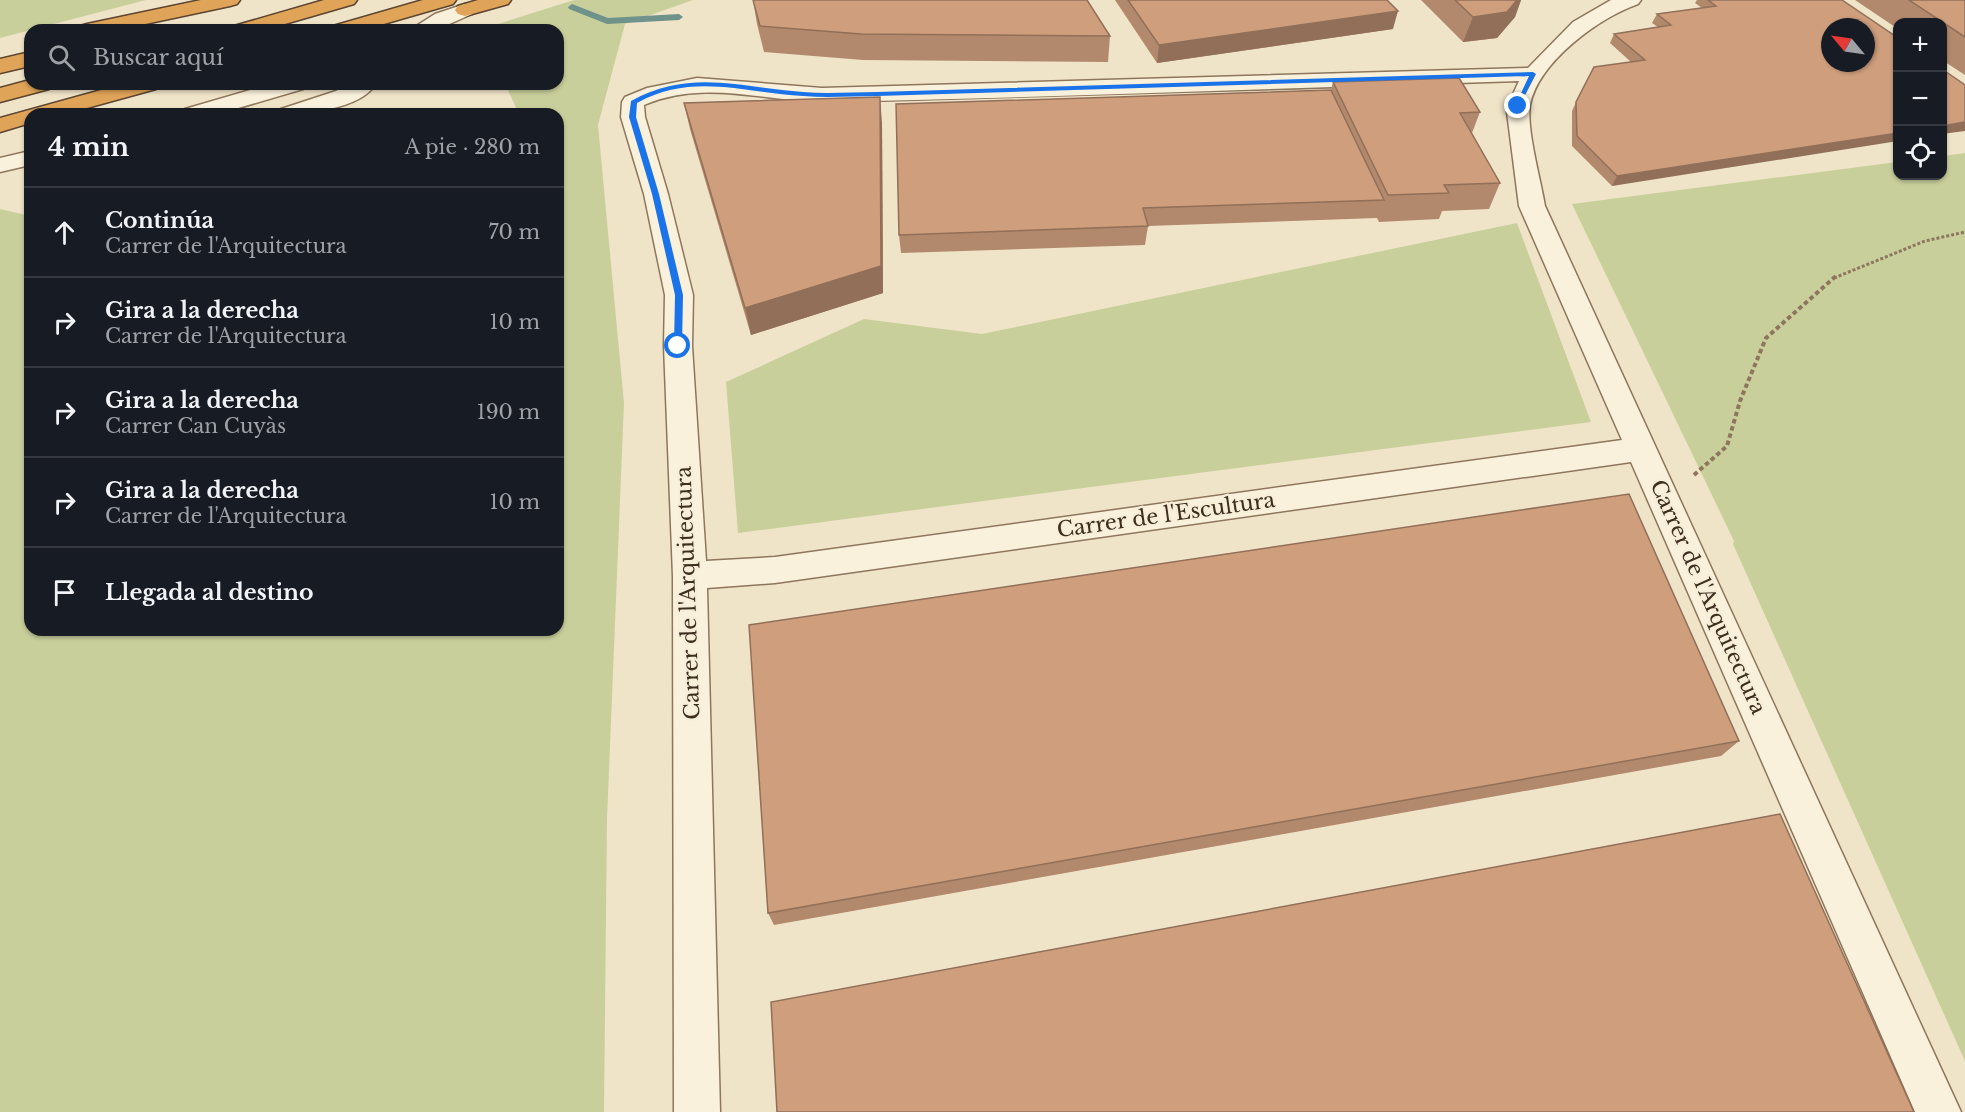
<!DOCTYPE html>
<html lang="es">
<meta charset="utf-8">
<style>
:root{--surface:#171b24;--page:#20242c;--text:#f1f3f6;--muted:#9ea1a6;--line:#363941}
body{margin:0;font-family:"Libre Baskerville",serif;background:var(--page);color:var(--text)}
.controls{position:absolute;right:18px;top:18px;display:grid;overflow:hidden;border-radius:12px;box-shadow:0 2px 4px #0004}
.controls button{width:54px;height:54px;display:grid;place-items:center;padding:0;border:0;border-bottom:2px solid var(--line);background:var(--surface);color:var(--text);font:30px sans-serif}
.compass{position:absolute;left:1821px;top:18px;width:54px;height:54px;border-radius:50%;background:var(--surface);box-shadow:0 2px 4px #0004;rotate:299deg}
.stop{position:absolute;width:18px;height:18px;margin:-14px;border:4px solid #1a73e8;border-radius:50%;background:#fff}
.stop.end{background:#1a73e8;border-color:#fff;box-shadow:0 2px 6px #0008}
.list{margin:0;padding:0;list-style:none}
h2{display:flex;justify-content:space-between;align-items:center;height:78px;margin:0;padding:0 24px;font-size:26px}
h2 small{font-size:20px;font-weight:400;color:var(--muted)}
.list li{display:grid;grid-template-columns:39px 1fr auto;gap:18px;align-items:center;box-sizing:border-box;height:90px;padding:0 24px;border-top:2px solid var(--line)}
.list b{display:block;font-size:22px;white-space:nowrap}
.list p{margin:0;font-size:20px;white-space:nowrap;color:var(--muted)}
.list em{font-size:20px;font-style:normal;color:var(--muted)}
.icon{flex:none;width:33px;height:33px;fill:none;stroke:currentColor;stroke-width:2;stroke-linecap:round;stroke-linejoin:round}
.map{position:relative;flex:none;width:1965px;height:1112px;overflow:hidden}
.search{position:absolute;background:var(--surface);box-shadow:0 2px 4px #0004;left:24px;top:24px;width:540px;height:66px;display:flex;align-items:center;gap:15px;box-sizing:border-box;padding:0 21px;border-radius:18px;color:var(--muted);font-size:22px}
.panel{position:absolute;background:var(--surface);box-shadow:0 2px 4px #0004;left:24px;top:108px;width:540px;height:528px;border-radius:18px}
.map>svg:first-child{display:block}
.green{fill:#c9cf9b}
.lines{fill:none;stroke-linecap:round;stroke-linejoin:round}
.stream{fill:#6f938a;fill-rule:evenodd}
.minor-casing{stroke:#8d765c;stroke-width:3}
.highway-casing{stroke:#5b4430;stroke-width:3}
.path-far1{stroke:#8d765c;stroke-width:3;stroke-dasharray:3 2;stroke-linecap:butt}
.path{stroke:#8d765c;stroke-width:4;stroke-dasharray:4.5 3;stroke-linecap:butt}
.minor{fill:#faf1dc;fill-rule:evenodd}
.highway{fill:#e0a458;fill-rule:evenodd}
.wall{fill:#b2896c}
.shaded-wall{fill:#916f58}
.building{fill:#cf9f7d;stroke:#916f58;stroke-width:1.5;fill-rule:evenodd}
.route{fill:#1a73e8}
.labels{text-anchor:middle;dominant-baseline:central;stroke-width:4.5;stroke-linejoin:round;paint-order:stroke}
.street-label{font-size:21px;fill:#3d2e20;stroke:#f7eed8}
</style>
<div class="map">
<svg width="1965" height="1112" viewBox="0 0 1965 1112">
<rect width="100%" height="100%" fill="#f0e4c8"/>
<g class="green">
<path d="M0 0H146L0 38Z"/>
<path d="M574 0H693L625 24 598 125 624 403 607 820 604 1112H0V209L30 216V630H558V114H519L505 84H558V30L485 28Z"/>
<path d="M1965 153V1061L1733 544 1734 541 1572 204 1897 162 1898 176H1942L1943 156Z"/>
<path d="M1517 223 1591 422 738 533 726 382 864 319 982 334Z"/>
</g>
<g class="lines">
<path class="stream" d="M572 4 608 18 679 14 683 17 679 20 607 24 569 9 568 7Z"/>
<g class="minor-casing">
<g id="minor">
<path d="M1611 0H1641L1638 4C1599 18 1539 61 1530 105 1526 128 1541 181 1545 206L1961 1112H1915L1631 462 775 583 707 588 720 1112H674L673 576 664 346 665 295 644 194 621 117 622 102 625 97 647 88 697 78 822 88 1528 68 1573 22ZM1519 81 1508 105 1507 112 1519 206 1622 440 775 557 706 561 692 346 693 295 668 194 645 117 644 105C705 78 768 103 832 102 1061 97 1290 88 1519 81Z"/>
<path d="M465 4 472 6 475 10 472 14 436 30H410L435 14Z"/>
<path d="M271 84H306L303 89 218 114H182L185 109Z"/>
<path d="M349 84H376C359 110 305 114 278 114L281 109 336 91Z"/>
<path d="M30 151V165L0 172V158Z"/>
</g>
</g>
<g class="highway-casing">
<g id="highway">
<path d="M201 0H240L237 4 230 6 117 30H76L80 26 87 24Z"/>
<path d="M324 0H357L354 4 264 30H230L234 26Z"/>
<path d="M423 0H456L453 4 363 30H329L333 26Z"/>
<path d="M478 0H511L508 4 465 16 458 14 455 10 458 6Z"/>
<path d="M30 52V66L0 73V59Z"/>
<path d="M30 80V84H52L49 89 0 102V88Z"/>
<path d="M123 84H159L156 89 65 114H30V123L0 132V118Z"/>
</g>
</g>
<path class="path-far1" d="M1834 278 1925 241 1965 232"/>
<path class="path" d="M1694 475 1727 446 1740 401 1766 338 1836 276"/>
<use href="#minor" class="minor"/>
<use href="#highway" class="highway"/>
</g>
<g class="wall">
<path d="M753 0 1110 36 1108 62 863 60 764 52 757 24Z"/>
<path d="M1115 0H1387L1393 29 1157 63Z"/>
<path d="M1421 0H1521L1515 17 1497 38 1463 42Z"/>
<path d="M1697 0H1842L1612 186 1572 146V111L1576 102 1631 62 1610 43 1614 34 1658 27 1652 23 1657 14 1702 8 1695 3Z"/>
<path d="M1855 0H1965V75L1942 60V22H1898V29Z"/>
<path d="M1333 82 1480 112 1472 133 1500 183 1489 209 1442 211 1439 219 1379 222 1377 218 1148 226 1145 245 901 253 899 235 1331 90Z"/>
<path d="M684 103 882 123 883 293 751 335 690 129Z"/>
<path d="M1739 741 1721 756 774 925 768 913Z"/>
</g>
<g class="shaded-wall">
<path d="M1517 0H1521L1515 17 1497 38 1463 42 1473 17Z"/>
<path d="M1398 11 1393 29 1157 63 1159 45Z"/>
<path d="M880 97 882 123 883 293 751 335 745 308Z"/>
<path d="M1965 122V131L1942 134V126Z"/>
<path d="M1898 133V141L1612 186 1617 176Z"/>
</g>
<g class="building">
<path d="M753 0H1087L1110 36 861 34 760 26Z"/>
<path d="M1128 0H1387L1398 11 1159 45Z"/>
<path d="M1455 0H1517L1507 12 1473 17Z"/>
<path d="M1708 0H1842L1898 38V133L1617 176 1577 136 1576 102 1594 67 1645 60 1614 34 1671 25 1657 14 1716 6ZM1830 27H1866V63H1830Z"/>
<path d="M1909 0H1965V37Z"/>
<path d="M1942 69 1965 85V122L1942 126Z"/>
<path d="M1459 78 1480 112 1460 113 1500 183 1444 185 1449 193 1388 195 1333 82Z"/>
<path d="M1331 90 1384 200 1143 208 1148 226 899 235 896 104Z"/>
<path d="M880 97 881 266 745 308 684 103Z"/>
<path d="M1629 494 1739 741 768 913 749 625Z"/>
<path d="M1780 814 1914 1112H777L771 1002Z"/>
</g>
<path class="route" d="M1533 72 1536 74 1518 109 1515 106 1529 76 877 96C853 96 828 98 803 96 744 93 693 72 637 103L636 117 659 194 683 295 682 346 678 348 674 346 675 295 652 194 629 117 631 101C691 68 741 88 803 92 827 94 853 92 877 92Z"/>
<g class="labels">
<g class="street-label">
<text transform="translate(1166 515) rotate(-8)">Carrer de l'Escultura</text>
<text transform="translate(688 593) rotate(-92)">Carrer de l'Arquitectura</text>
<text transform="translate(1708 597) rotate(66)">Carrer de l'Arquitectura</text>
</g>
</g>
</svg>
<div class="controls">
<button>+</button>
<button>−</button>
<button><svg class="icon" aria-label="locate" viewBox="0 0 24 24"><circle cx="12" cy="12" r="6"/><path d="M12 2v4M12 18v4M2 12h4M18 12h4"/></svg></button>
</div>
<svg class="compass" viewBox="-18 -18 36 36"><path d="M0-13l5 13h-10z" fill="#e53935"/><path d="M0 13l5-13h-10z" fill="#9ea1a6"/></svg>
<div class="stop" style="left:678px;top:346px"></div>
<div class="stop end" style="left:1518px;top:106px"></div>
<div class="search"><svg class="icon" aria-label="search" viewBox="0 0 24 24"><circle cx="10" cy="10" r="6"/><path d="M15 15l6 6"/></svg>Buscar aquí</div>
<section class="panel">
<h2>4 min<small>A pie · 280 m</small></h2>
<ul class="list">
<li><svg class="icon" aria-label="ahead" viewBox="0 0 24 24"><path d="M12 20V5M6 11l6-6 6 6"/></svg><div><b>Continúa</b><p>Carrer de l'Arquitectura</p></div><em>70 m</em></li>
<li><svg class="icon" aria-label="right" viewBox="0 0 24 24"><path d="M7 20v-9h11M14 6l5 5-5 5"/></svg><div><b>Gira a la derecha</b><p>Carrer de l'Arquitectura</p></div><em>10 m</em></li>
<li><svg class="icon" aria-label="right" viewBox="0 0 24 24"><path d="M7 20v-9h11M14 6l5 5-5 5"/></svg><div><b>Gira a la derecha</b><p>Carrer Can Cuyàs</p></div><em>190 m</em></li>
<li><svg class="icon" aria-label="right" viewBox="0 0 24 24"><path d="M7 20v-9h11M14 6l5 5-5 5"/></svg><div><b>Gira a la derecha</b><p>Carrer de l'Arquitectura</p></div><em>10 m</em></li>
<li><svg class="icon" aria-label="arrive" viewBox="0 0 24 24"><path d="M6 21V4h12l-3 4 3 4H6"/></svg><div><b>Llegada al destino</b></div></li>
</ul>
</section>
</div>
